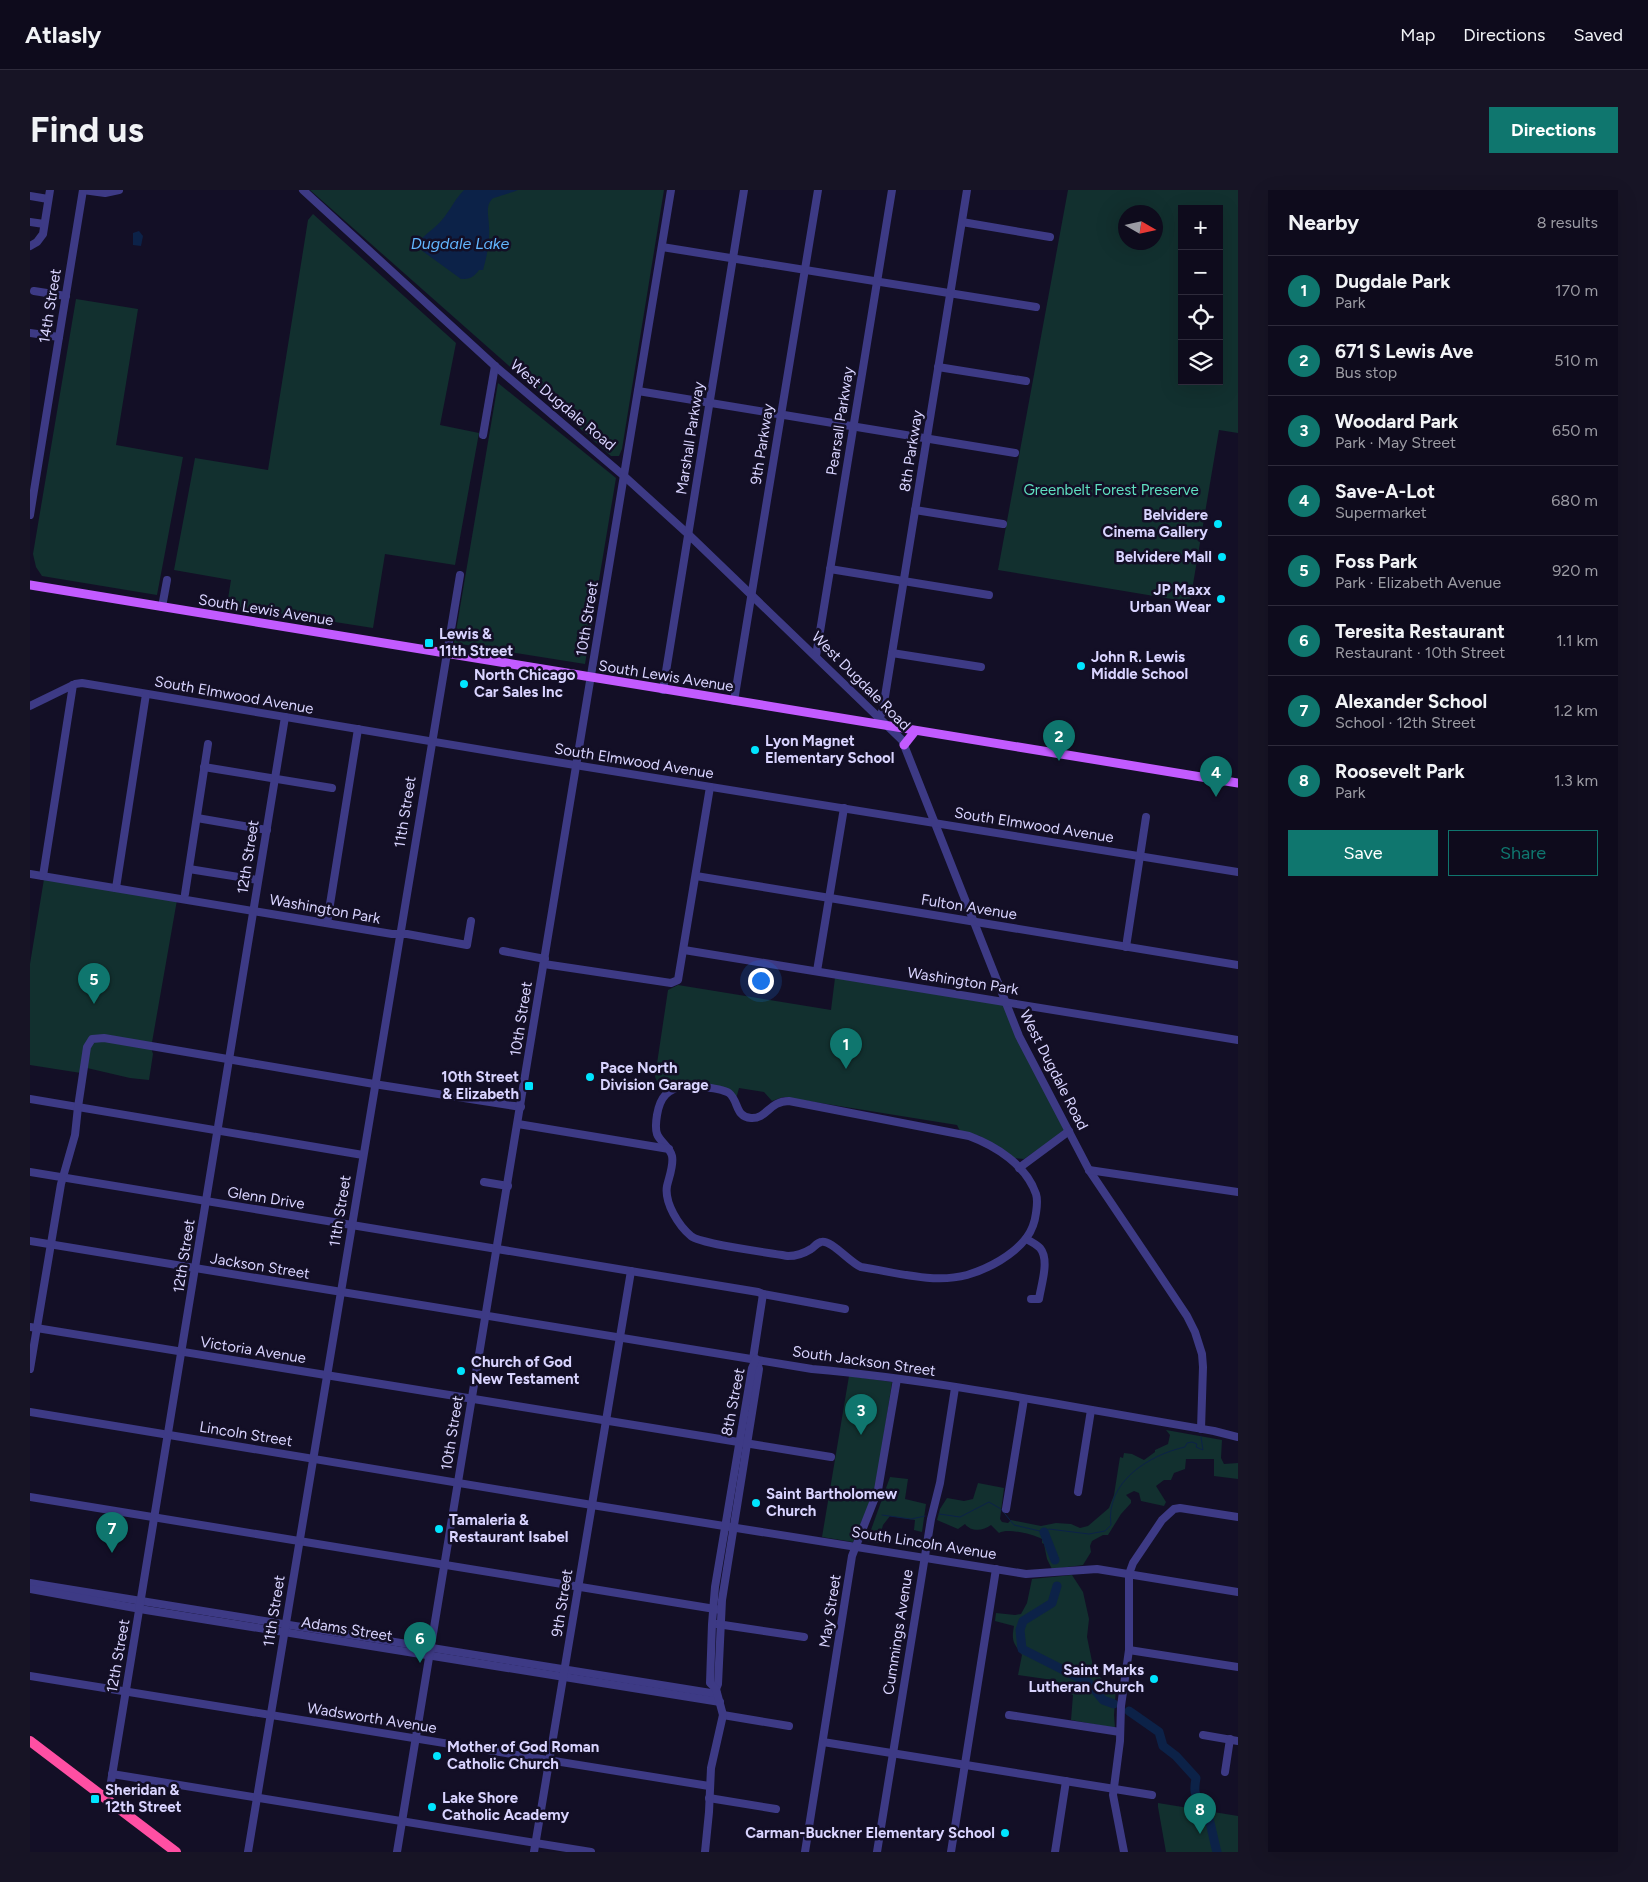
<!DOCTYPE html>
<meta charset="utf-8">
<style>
:root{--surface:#0e0b1c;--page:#171425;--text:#f1f3f6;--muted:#9b9ba3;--line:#2e2b3b;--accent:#0f766e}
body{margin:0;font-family:Figtree,sans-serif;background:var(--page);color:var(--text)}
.controls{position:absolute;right:15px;top:15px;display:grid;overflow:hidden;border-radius:0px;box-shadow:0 5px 20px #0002}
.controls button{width:45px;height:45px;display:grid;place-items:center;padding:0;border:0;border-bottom:1px solid var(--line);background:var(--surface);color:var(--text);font:25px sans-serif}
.compass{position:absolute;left:1088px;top:15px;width:45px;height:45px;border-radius:50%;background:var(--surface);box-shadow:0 5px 20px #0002;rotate:99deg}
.you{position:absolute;left:730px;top:790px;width:18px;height:18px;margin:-12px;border:4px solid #fff;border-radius:50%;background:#1a73e8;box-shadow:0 0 0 8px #1a73e833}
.badge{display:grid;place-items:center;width:32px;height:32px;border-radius:50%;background:var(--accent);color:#fff;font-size:16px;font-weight:700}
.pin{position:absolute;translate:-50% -41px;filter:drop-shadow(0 1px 2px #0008)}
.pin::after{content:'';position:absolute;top:26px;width:18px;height:15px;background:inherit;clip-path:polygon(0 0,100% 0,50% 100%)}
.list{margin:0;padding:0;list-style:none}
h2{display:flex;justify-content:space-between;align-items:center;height:65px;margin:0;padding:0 20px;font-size:21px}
h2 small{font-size:16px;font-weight:400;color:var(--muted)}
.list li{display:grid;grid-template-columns:32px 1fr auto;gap:15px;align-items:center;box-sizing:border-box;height:70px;padding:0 20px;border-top:1px solid var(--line)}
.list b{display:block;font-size:19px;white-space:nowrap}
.list p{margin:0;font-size:16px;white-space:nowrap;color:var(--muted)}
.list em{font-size:16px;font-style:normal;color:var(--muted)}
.actions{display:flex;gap:10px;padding:15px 20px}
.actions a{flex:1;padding:11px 0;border:1px solid var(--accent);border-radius:0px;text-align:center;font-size:18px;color:var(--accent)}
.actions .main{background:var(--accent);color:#fff}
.icon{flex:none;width:28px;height:28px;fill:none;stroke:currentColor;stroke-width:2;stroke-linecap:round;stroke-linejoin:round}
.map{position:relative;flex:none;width:1208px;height:1662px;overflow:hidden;border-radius:0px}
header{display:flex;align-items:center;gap:30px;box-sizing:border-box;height:70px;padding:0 25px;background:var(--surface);border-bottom:1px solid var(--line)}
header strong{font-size:24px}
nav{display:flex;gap:28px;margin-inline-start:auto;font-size:18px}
.intro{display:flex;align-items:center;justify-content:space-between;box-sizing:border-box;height:120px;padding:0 30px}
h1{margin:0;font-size:35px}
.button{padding:12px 22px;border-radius:0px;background:var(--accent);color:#fff;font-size:18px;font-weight:700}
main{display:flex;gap:30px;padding:0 30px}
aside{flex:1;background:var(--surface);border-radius:0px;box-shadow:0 5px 20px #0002}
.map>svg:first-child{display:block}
.green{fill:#12302f;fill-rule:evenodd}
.water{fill:#0c2248}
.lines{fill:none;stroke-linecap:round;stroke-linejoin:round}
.stream{stroke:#0c2248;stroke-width:1}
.river{stroke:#0c2248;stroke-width:9}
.minor{stroke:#3d3a85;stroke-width:8}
.major{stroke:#c25bff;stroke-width:9}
.highway{stroke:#ff4fa3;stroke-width:10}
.poi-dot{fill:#00e5ff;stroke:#130f26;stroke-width:2}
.labels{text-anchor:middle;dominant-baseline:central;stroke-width:5;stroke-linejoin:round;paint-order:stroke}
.street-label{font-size:15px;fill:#d9d4ff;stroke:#130f26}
.park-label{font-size:15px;fill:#5fe0c0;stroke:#130f26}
.poi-label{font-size:15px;font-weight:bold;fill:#d9d4ff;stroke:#130f26;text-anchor:start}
.water-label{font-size:16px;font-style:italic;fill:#62b6ff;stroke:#130f26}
</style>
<header>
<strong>Atlasly</strong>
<nav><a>Map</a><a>Directions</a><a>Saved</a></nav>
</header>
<div class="intro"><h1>Find us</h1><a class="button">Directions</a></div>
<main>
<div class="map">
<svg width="1208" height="1662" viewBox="0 0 1208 1662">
<rect width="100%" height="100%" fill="#130f26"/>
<g class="green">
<path d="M280 0H634L592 259 589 266H581Z"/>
<path d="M1038 0H1208V243L1189 240 1160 412 968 380ZM1152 19H1189V191H1152ZM1096 22H1126V52H1096Z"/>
<path d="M283 24 426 153 410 235 449 243 425 375 355 364 343 438 197 415 201 390 144 380 165 268 238 280 278 30Z"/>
<path d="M46 109 108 119 86 255 153 267 127 405 12 386 6 377 3 364Z"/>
<path d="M468 193 586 288 555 474 424 453Z"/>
<path d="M14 689 147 710 121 858 123 864 119 890 100 888 57 878 51 883 0 875V774Z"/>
<path d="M805 788 973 815 1036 940 994 969 984 968 950 946 930 941 927 935 753 907 742 911 734 902 709 898 706 909 693 897 644 895 632 902 625 887 638 800 648 795 801 820Z"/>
<path d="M819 1186 862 1192 846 1298 823 1352 792 1347Z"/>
<path d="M1136 1240 1192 1250 1191 1268 1194 1274 1208 1273V1289L1184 1286V1269H1156L1155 1279 1144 1283 1141 1290H1134L1126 1296 1136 1312 1134 1316 1111 1311 1109 1303 1104 1301 1096 1305 1101 1310V1313L1091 1324 1078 1345H1073L1062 1351 1060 1356 1061 1362 1053 1375 1022 1379 1017 1369 1014 1354 1012 1353V1349C1002 1344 978 1338 969 1343L961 1335C953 1341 941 1342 935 1334L928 1339 907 1330 910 1319 917 1308 934 1311 943 1309 948 1293 974 1298 970 1329 972 1332 978 1333 981 1330 1011 1336 1026 1333 1041 1334 1050 1338 1058 1336 1079 1318 1084 1305 1090 1267 1093 1268 1094 1263 1102 1264 1114 1270 1125 1262V1260L1138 1254 1140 1245Z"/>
<path d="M860 1287 878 1289 875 1309 896 1314 892 1342 884 1340 885 1330 860 1326 853 1335 848 1353 837 1351Z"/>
<path d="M1042 1385 1053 1402 1059 1429 1057 1447 1064 1481 1076 1493 1086 1498 1084 1525 1085 1538 1041 1530 1043 1505 1023 1498 1016 1489 988 1485 992 1465C984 1453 981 1452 984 1436L965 1431 966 1423 985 1425 991 1424 997 1413 1002 1389Z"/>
<path d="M1128 1613 1208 1626V1662H1136L1128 1617Z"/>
</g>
<g class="water">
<path d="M434 0H488C482 3 464 7 462 9 455 16 459 28 459 37 460 51 457 66 453 80H449C443 88 440 89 431 89L387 57C390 47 399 43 406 36 418 26 423 11 434 0Z"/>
<path d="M109 41 113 46 111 56 103 55V43Z"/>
</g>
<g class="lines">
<g class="stream">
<path d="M909 1324 930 1327 959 1312 971 1319 984 1335 1014 1342 1019 1339 1059 1344 1075 1341 1081 1335C1075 1292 1119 1265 1155 1257L1157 1253 1162 1252 1167 1254 1166 1257 1173 1260 1171 1247"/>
<path d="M852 1325 881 1329 895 1326"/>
</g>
<g class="river">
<path d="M1014 1342 1025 1370"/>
<path d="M1027 1396 1022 1413 993 1431 990 1440 992 1459 1059 1493 1073 1510 1084 1514"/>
<path d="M1099 1521 1129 1542 1133 1556 1146 1566 1166 1588C1162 1611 1169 1603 1176 1620 1181 1632 1183 1648 1187 1662"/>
</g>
<g class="minor">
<path d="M53 0 75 3 89 0"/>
<path d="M273 0 465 176 594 286 658 344 872 550 989 846 1059 980 1127 1081 1157 1126 1165 1142 1172 1164 1173 1177 1171 1239"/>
<path d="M0 6 18 9"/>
<path d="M0 32 14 34"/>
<path d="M932 32 1020 47"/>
<path d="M0 56 7 52 13 44 20 0"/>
<path d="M632 57 1006 117"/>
<path d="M4 101 36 106"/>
<path d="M0 143 29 147"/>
<path d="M908 177 996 191"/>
<path d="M608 201 985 263"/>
<path d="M453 245 465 176"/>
<path d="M885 320 973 334"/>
<path d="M0 325 53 0"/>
<path d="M800 379 959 405"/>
<path d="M132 417 137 390"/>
<path d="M862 463 951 477"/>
<path d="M786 466 862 0"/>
<path d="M633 500 714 0"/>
<path d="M704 511 788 0"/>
<path d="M0 516 45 494 52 493 489 566 1208 682"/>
<path d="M850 527 853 519 862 463 937 0"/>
<path d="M174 577 302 598"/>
<path d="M167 628 237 640"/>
<path d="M159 679 228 690"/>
<path d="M0 684 362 744H377L437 755 441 731"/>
<path d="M13 686 43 495"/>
<path d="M666 686 1208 775"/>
<path d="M86 698 116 504"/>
<path d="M155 704 178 554"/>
<path d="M297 733 328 539"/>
<path d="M1096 757 1116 627"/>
<path d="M654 760 1208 850"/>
<path d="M473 761 515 769"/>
<path d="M514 774 641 793 648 790 680 597"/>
<path d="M787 781 814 618"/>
<path d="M656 895C667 897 690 897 699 903 709 911 705 927 721 928 737 929 739 911 759 911L939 946C966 956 996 975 1006 1004 1008 1010 1007 1016 1006 1023 1005 1031 1002 1040 997 1047 984 1065 958 1079 937 1085 903 1094 865 1082 831 1077 819 1072 801 1049 791 1052 787 1053 784 1057 781 1059 773 1064 767 1066 758 1066 741 1063 670 1054 661 1046 649 1036 634 1013 637 996 639 987 644 975 642 966 640 957 630 952 627 944 625 938 626 931 627 925 630 907 637 899 656 895Z"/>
<path d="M0 909 333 965"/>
<path d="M488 934 639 959"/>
<path d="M989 978 1039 941"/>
<path d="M1059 980 1208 1002"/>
<path d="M0 982 728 1102 733 1104 815 1119"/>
<path d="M454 992 478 996"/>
<path d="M996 1049C1000 1051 1006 1054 1010 1058 1020 1070 1011 1095 1009 1109H1001"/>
<path d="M0 1051 782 1179C917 1191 1051 1219 1184 1241L1208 1247"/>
<path d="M0 1137 801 1267"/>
<path d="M723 1169 733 1104"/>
<path d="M0 1179 31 994 45 945 48 917 57 857 62 849 74 848 344 894 491 917"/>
<path d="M0 1222 562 1315 996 1384 1067 1379 1208 1402"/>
<path d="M1048 1302 1061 1220"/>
<path d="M0 1307 691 1420"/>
<path d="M976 1319 994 1209"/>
<path d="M0 1393 687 1504"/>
<path d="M0 1399 116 1420 690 1512"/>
<path d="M687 1434 774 1447"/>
<path d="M1099 1460 1208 1477"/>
<path d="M0 1486 679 1596"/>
<path d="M686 1499 688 1494 692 1410 729 1179 726 1169"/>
<path d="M693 1525 759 1536"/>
<path d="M979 1525 1090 1542"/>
<path d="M1173 1545 1208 1551"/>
<path d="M793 1552 1122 1605"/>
<path d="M1195 1582 1200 1549"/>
<path d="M82 1584 561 1662"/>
<path d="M679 1608 746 1619"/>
<path d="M76 1609 79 1604 255 527"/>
<path d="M218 1662 430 385"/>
<path d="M367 1662 641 0"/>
<path d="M504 1662 601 1081"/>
<path d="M675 1662 679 1622 681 1578 693 1525 686 1499 680 1493 682 1434 685 1397 722 1178 726 1169"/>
<path d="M775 1662 822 1366 848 1300 867 1189"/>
<path d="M847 1662 901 1329 910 1293 925 1198"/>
<path d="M921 1662 966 1379"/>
<path d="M1025 1662 1036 1591"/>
<path d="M1094 1662 1083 1605 1090 1551 1091 1516 1099 1460V1384L1103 1373 1132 1330 1144 1319 1150 1318 1208 1327"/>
</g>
<g class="major">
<path d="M0 395 1208 593"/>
<path d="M874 555 885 541"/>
</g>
<path class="highway" d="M0 1551 146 1662"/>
</g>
<g class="poi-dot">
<circle cx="1188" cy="334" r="5"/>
<circle cx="1192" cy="367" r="5"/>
<circle cx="1191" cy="409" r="5"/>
<rect x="394" y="448" width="10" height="10" rx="2.5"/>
<circle cx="1051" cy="476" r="5"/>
<circle cx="434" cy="494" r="5"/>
<circle cx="725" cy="560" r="5"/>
<circle cx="560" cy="887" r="5"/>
<rect x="494" y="891" width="10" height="10" rx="2.5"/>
<circle cx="431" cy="1181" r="5"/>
<circle cx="726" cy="1313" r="5"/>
<circle cx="409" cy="1339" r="5"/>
<circle cx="1124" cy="1489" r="5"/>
<circle cx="407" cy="1566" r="5"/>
<rect x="60" y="1604" width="10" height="10" rx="2.5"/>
<circle cx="402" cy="1617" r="5"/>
<circle cx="975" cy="1643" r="5"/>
</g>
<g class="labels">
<g class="street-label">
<text transform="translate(20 116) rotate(-81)">14th Street</text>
<text transform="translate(533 215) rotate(40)">West Dugdale Road</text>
<text transform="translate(810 231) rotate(-81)">Pearsall Parkway</text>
<text transform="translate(660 248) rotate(-81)">Marshall Parkway</text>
<text transform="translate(732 254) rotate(-81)">9th Parkway</text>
<text transform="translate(881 261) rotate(-81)">8th Parkway</text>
<text transform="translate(236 420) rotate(9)">South Lewis Avenue</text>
<text transform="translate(557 429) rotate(-81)">10th Street</text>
<text transform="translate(636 486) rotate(9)">South Lewis Avenue</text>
<text transform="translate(831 491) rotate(45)">West Dugdale Road</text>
<text transform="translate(204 505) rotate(10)">South Elmwood Avenue</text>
<text transform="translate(604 571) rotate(9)">South Elmwood Avenue</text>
<text transform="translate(375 622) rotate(-81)">11th Street</text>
<text transform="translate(1004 635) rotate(9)">South Elmwood Avenue</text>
<text transform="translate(218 667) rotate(-81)">12th Street</text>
<text transform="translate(939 717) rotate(9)">Fulton Avenue</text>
<text transform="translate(295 719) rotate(10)">Washington Park</text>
<text transform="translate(933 791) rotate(9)">Washington Park</text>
<text transform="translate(491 829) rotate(-81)">10th Street</text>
<text transform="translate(1024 880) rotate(63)">West Dugdale Road</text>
<text transform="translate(236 1008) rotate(9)">Glenn Drive</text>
<text transform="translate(310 1021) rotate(-81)">11th Street</text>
<text transform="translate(154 1066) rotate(-81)">12th Street</text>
<text transform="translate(230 1076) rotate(9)">Jackson Street</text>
<text transform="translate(223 1160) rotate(9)">Victoria Avenue</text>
<text transform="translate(834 1171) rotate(8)">South Jackson Street</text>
<text transform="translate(703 1212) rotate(-79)">8th Street</text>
<text transform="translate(422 1243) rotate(-81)">10th Street</text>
<text transform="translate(216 1244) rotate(9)">Lincoln Street</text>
<text transform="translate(894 1353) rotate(9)">South Lincoln Avenue</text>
<text transform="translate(532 1413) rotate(-81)">9th Street</text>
<text transform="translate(244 1421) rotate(-81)">11th Street</text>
<text transform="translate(800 1421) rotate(-81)">May Street</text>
<text transform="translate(317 1439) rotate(9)">Adams Street</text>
<text transform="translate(868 1442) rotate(-81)">Cummings Avenue</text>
<text transform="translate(88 1466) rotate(-80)">12th Street</text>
<text transform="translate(342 1528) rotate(9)">Wadsworth Avenue</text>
</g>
<g class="park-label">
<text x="1081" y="300">Greenbelt Forest Preserve</text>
</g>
<g class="poi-label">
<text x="1178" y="325" text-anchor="end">Belvidere<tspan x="1178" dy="17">Cinema Gallery</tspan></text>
<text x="1182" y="367" text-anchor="end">Belvidere Mall</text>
<text x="1181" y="400" text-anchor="end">JP Maxx<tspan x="1181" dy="17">Urban Wear</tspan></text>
<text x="409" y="444">Lewis &amp;<tspan x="409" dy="17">11th Street</tspan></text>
<text x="1061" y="467">John R. Lewis<tspan x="1061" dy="17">Middle School</tspan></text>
<text x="444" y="485">North Chicago<tspan x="444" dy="17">Car Sales Inc</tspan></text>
<text x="735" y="551">Lyon Magnet<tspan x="735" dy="17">Elementary School</tspan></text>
<text x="570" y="878">Pace North<tspan x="570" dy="17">Division Garage</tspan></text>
<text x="489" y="887" text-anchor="end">10th Street<tspan x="489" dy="17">&amp; Elizabeth</tspan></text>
<text x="441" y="1172">Church of God<tspan x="441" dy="17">New Testament</tspan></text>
<text x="736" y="1304">Saint Bartholomew<tspan x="736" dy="17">Church</tspan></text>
<text x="419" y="1330">Tamaleria &amp;<tspan x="419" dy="17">Restaurant Isabel</tspan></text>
<text x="1114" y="1480" text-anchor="end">Saint Marks<tspan x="1114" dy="17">Lutheran Church</tspan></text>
<text x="417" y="1557">Mother of God Roman<tspan x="417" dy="17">Catholic Church</tspan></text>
<text x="75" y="1600">Sheridan &amp;<tspan x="75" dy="17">12th Street</tspan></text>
<text x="412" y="1608">Lake Shore<tspan x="412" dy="17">Catholic Academy</tspan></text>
<text x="965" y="1643" text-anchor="end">Carman-Buckner Elementary School</text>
</g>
<g class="water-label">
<text x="430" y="53">Dugdale Lake</text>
</g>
</g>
</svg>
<div class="controls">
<button>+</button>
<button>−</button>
<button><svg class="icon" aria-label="locate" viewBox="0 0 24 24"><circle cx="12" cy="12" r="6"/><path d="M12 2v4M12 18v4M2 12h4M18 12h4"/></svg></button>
<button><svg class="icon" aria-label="layers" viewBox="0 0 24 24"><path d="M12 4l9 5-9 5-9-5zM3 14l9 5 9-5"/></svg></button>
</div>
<svg class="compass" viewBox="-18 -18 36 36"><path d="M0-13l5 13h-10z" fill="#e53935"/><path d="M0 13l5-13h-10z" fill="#9b9ba3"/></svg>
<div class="you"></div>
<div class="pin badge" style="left:816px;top:879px">1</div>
<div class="pin badge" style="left:1029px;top:571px">2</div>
<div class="pin badge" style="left:831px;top:1245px">3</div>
<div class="pin badge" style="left:1186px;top:607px">4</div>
<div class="pin badge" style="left:64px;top:814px">5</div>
<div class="pin badge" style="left:390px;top:1473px">6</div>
<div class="pin badge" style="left:82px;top:1363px">7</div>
<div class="pin badge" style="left:1170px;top:1644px">8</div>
</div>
<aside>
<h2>Nearby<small>8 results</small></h2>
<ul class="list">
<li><span class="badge">1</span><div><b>Dugdale Park</b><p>Park</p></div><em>170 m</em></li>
<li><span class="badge">2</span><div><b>671 S Lewis Ave</b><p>Bus stop</p></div><em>510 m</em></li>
<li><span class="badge">3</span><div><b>Woodard Park</b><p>Park · May Street</p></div><em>650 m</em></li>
<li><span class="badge">4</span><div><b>Save-A-Lot</b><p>Supermarket</p></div><em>680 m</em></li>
<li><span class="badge">5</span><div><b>Foss Park</b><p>Park · Elizabeth Avenue</p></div><em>920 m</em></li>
<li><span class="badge">6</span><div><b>Teresita Restaurant</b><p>Restaurant · 10th Street</p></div><em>1.1 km</em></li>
<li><span class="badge">7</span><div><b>Alexander School</b><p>School · 12th Street</p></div><em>1.2 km</em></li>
<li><span class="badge">8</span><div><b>Roosevelt Park</b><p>Park</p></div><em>1.3 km</em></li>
</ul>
<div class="actions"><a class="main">Save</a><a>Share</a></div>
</aside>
</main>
